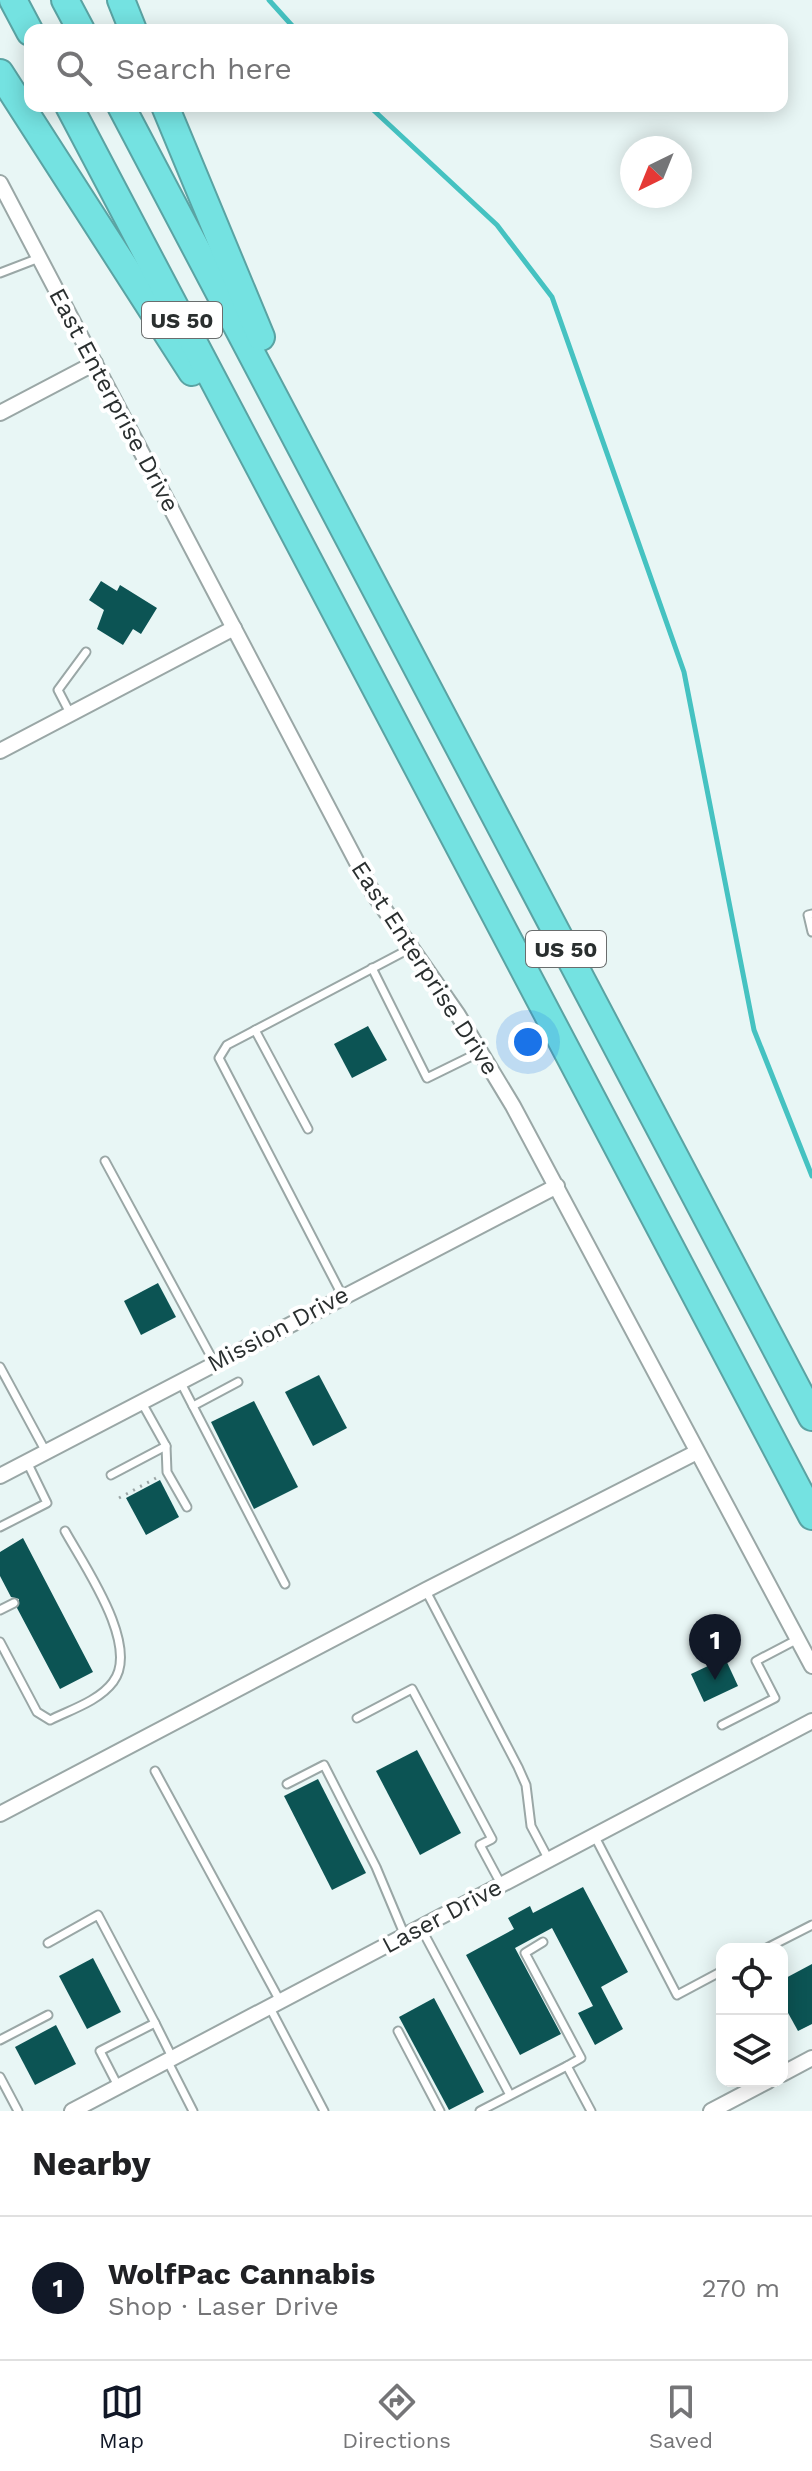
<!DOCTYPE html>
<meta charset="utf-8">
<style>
:root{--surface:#fff;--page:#f6f6f6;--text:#202124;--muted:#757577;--line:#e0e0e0;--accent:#111827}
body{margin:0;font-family:"Work Sans",sans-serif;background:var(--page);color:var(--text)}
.controls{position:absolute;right:24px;bottom:24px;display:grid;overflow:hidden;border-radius:16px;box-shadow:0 4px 20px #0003}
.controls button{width:72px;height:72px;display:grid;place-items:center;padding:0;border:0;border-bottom:2px solid var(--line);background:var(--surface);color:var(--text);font:40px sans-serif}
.compass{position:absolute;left:620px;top:136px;width:72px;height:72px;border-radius:50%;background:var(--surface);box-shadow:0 4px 20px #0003;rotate:223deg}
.you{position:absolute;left:528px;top:1042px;width:28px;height:28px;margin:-20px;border:6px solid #fff;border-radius:50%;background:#1a73e8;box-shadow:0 0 0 12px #1a73e833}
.badge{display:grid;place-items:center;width:52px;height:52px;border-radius:50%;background:var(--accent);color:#fff;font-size:26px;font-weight:700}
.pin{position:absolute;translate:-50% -66px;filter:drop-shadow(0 2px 4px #0008)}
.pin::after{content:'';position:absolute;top:42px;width:28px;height:24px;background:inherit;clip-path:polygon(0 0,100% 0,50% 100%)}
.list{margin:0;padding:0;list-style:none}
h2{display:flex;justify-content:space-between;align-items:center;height:104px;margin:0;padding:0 32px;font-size:34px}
h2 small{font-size:26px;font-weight:400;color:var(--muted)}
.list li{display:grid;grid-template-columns:52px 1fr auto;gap:24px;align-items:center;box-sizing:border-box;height:144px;padding:0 32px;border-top:2px solid var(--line)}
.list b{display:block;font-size:30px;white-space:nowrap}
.list p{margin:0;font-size:26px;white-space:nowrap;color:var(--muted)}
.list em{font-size:26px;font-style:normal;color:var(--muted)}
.icon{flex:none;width:44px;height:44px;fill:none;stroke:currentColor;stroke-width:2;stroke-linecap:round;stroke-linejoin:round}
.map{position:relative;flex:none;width:812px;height:2111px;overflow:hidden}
.search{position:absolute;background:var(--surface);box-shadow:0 4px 20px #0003;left:24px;right:24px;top:24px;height:88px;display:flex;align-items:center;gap:20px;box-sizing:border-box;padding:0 28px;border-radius:16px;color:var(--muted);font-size:30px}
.sheet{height:248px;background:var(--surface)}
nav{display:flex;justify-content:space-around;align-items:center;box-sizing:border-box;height:112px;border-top:2px solid var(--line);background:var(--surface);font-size:22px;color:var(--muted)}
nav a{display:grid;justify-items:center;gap:4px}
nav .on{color:var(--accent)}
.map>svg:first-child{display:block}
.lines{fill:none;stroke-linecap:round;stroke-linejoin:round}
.stream{stroke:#45c2c1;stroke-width:5}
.building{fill:#0c5454}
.lane-casing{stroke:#9aa7a6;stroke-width:11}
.street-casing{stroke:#9aa7a6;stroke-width:18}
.highway-casing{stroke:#5aa3a3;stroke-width:30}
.path{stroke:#9ca6a6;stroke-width:3;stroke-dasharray:2 6;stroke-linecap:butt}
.lane{stroke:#fff;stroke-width:7}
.street{stroke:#fff;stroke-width:14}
.highway{stroke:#74e2e1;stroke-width:26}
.labels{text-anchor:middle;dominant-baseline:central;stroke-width:8;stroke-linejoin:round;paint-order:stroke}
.shield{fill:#fff;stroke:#6a6d6d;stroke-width:2}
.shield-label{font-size:22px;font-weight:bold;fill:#2a2f2f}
.street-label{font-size:24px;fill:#2a2f2f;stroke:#fff}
</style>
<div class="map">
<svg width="812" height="2111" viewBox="0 0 812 2111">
<rect width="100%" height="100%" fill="#e8f6f5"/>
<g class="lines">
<g class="stream">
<path d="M269 0 296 30"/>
<path d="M369 106 497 225 552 297 684 672 754 1030 812 1176"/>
</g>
</g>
<g class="building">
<path d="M101 581 117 591 120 585 157 608 141 634 133 629 123 645 97 629 104 610 89 600Z"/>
<path d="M368 1026 387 1060 352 1078 334 1044Z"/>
<path d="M158 1283 176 1317 141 1335 124 1301Z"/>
<path d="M319 1375 347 1428 313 1446 285 1392Z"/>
<path d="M254 1401 298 1487 254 1509 211 1422Z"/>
<path d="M160 1480 179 1517 146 1535 126 1498Z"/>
<path d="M23 1538 93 1672 60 1689 17 1608 19 1599 11 1597 0 1576V1552Z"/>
<path d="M725 1658 738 1686 704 1702 691 1674Z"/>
<path d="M417 1750 461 1833 420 1855 376 1771Z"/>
<path d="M318 1779 366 1873 332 1890 284 1796Z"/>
<path d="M583 1887 628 1972 601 1987 623 2029 595 2045 578 2013 593 2006 552 1928 515 1948 561 2034 520 2055 466 1955 514 1929 508 1918 530 1906 533 1913Z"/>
<path d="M93 1958 121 2012 87 2029 59 1976Z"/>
<path d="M812 1964V2024L798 2031 782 2002V1980Z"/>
<path d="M434 1998 484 2092 449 2110 399 2017Z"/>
<path d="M56 2025 76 2064 35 2085 15 2047Z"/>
</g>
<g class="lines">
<g class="lane-casing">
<g id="lane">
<path d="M0 273 39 258"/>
<path d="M71 715 58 690 86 652"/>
<path d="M812 914 808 915 812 932"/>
<path d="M372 968 427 1078 480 1052"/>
<path d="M255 1030 308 1129"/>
<path d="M105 1161 214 1362"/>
<path d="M342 1295 219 1058 227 1045 411 948"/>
<path d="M0 1367 46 1452"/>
<path d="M181 1383 285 1584"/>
<path d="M193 1406 238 1382"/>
<path d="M166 1446 167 1472 187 1507"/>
<path d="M111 1475 166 1446 142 1403"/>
<path d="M0 1527 47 1503 27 1462"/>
<path d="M426 1591 518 1767 526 1785 531 1826 549 1860"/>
<path d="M0 1610 14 1603"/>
<path d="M0 1642 37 1712 50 1720C70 1710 99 1701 113 1682 141 1646 83 1564 65 1531"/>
<path d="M357 1718 412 1689 492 1839 480 1845 501 1884"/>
<path d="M722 1725 775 1698 756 1661 798 1639"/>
<path d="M155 1771 280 2001"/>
<path d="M287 1784 324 1765 376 1867 405 1936"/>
<path d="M594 1835 677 1995 722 1971"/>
<path d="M421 1928 510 2095"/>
<path d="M543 1942 525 1953 581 2058 567 2066"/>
<path d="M48 1943 98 1915 155 2023"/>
<path d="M765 1949 812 1925"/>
<path d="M269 2006 324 2111"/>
<path d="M398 2031 440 2111"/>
<path d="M0 2040 48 2015"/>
<path d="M167 2060 193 2111"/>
<path d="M0 2077 18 2111"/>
<path d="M118 2086 100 2051 155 2023 172 2057"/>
<path d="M480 2111 567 2066 591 2111"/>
</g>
</g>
<g class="street-casing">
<g id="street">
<path d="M0 183 373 893 458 1015 513 1106 812 1666"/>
<path d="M0 413 95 363"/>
<path d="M0 751 234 628"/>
<path d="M0 1476 557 1186"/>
<path d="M0 1814 426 1590 695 1453"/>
<path d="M782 2074 812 2058"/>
<path d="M72 2111 812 1721"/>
<path d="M711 2111 768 2081"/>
</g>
</g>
<g class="highway-casing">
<g id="highway">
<path d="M13 0 30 32"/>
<path d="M65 0 81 30"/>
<path d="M121 0 133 30"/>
<path d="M0 73 192 372"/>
<path d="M69 106 812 1516"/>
<path d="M121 106 812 1417"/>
<path d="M165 106 261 337"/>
</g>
</g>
<path class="path" d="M119 1498 158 1477"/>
<use href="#lane" class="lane"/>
<use href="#street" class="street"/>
<use href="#highway" class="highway"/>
</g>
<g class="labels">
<g class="shield">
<rect x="142" y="302" width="80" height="36" rx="6"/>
<rect x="526" y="931" width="80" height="36" rx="6"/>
</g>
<g class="shield-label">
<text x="182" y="320">US 50</text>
<text x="566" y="949">US 50</text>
</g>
<g class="street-label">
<text transform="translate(114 400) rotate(62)">East Enterprise Drive</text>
<text transform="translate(425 968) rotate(57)">East Enterprise Drive</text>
<text transform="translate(278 1329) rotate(-28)">Mission Drive</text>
<text transform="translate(442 1916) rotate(-28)">Laser Drive</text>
</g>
</g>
</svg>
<div class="controls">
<button><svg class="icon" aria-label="locate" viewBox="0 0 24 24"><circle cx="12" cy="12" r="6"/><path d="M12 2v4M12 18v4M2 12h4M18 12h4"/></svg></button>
<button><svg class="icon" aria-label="layers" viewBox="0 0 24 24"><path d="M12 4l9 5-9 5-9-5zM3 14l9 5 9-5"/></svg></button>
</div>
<svg class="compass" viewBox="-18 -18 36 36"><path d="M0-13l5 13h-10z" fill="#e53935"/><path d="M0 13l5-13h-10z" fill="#757577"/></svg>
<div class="you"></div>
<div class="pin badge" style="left:715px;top:1680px">1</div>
<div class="search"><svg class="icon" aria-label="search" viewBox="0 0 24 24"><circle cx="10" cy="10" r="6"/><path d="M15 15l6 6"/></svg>Search here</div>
</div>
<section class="sheet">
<h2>Nearby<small></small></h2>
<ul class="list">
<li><span class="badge">1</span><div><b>WolfPac Cannabis</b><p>Shop · Laser Drive</p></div><em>270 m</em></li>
</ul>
</section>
<nav>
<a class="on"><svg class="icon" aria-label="map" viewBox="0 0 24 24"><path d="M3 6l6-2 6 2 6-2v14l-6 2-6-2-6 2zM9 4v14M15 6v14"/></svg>Map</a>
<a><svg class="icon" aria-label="directions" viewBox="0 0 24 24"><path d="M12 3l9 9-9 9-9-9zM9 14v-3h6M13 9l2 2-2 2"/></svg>Directions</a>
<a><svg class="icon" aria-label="saved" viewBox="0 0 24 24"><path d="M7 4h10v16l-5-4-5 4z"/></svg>Saved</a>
</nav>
